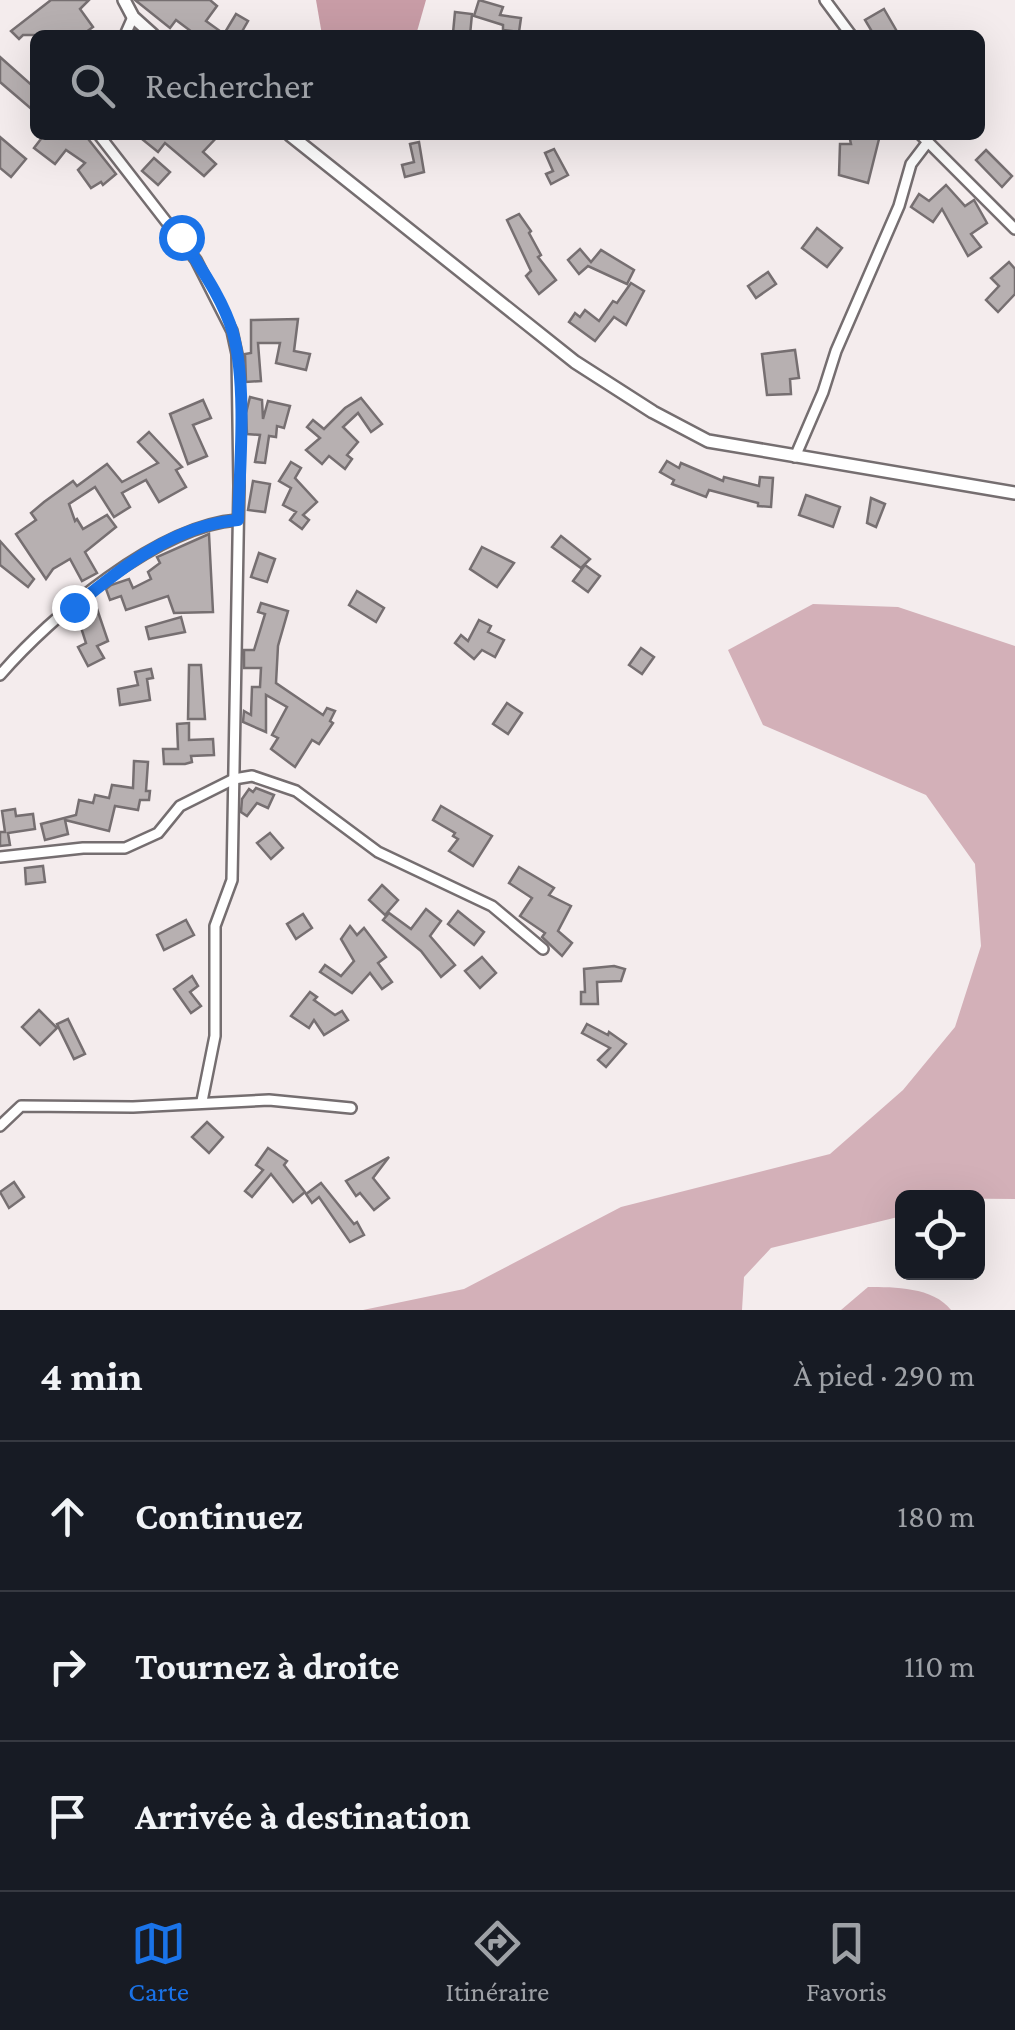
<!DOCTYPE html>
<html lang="fr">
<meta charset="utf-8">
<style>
:root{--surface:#171b24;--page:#242831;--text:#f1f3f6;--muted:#9ea1a6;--line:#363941;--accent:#1a73e8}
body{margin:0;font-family:"Crimson Pro",serif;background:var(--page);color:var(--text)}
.controls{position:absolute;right:30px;bottom:30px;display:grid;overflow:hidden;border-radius:15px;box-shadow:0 10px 40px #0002}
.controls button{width:90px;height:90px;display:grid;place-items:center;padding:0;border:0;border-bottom:2px solid var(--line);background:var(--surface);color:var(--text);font:50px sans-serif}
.stop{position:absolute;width:30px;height:30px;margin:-22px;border:8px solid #1a73e8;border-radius:50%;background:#fff}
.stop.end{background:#1a73e8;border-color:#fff;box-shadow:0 2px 10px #0008}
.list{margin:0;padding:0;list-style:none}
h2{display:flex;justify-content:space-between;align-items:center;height:130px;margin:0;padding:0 40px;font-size:42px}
h2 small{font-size:32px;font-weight:400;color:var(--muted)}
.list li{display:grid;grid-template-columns:65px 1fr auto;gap:30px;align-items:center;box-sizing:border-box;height:150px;padding:0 40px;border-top:2px solid var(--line)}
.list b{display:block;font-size:38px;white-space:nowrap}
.list em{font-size:32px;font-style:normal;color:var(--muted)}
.icon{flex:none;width:55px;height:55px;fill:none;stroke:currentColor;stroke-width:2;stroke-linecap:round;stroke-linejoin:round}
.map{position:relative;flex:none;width:1015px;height:1310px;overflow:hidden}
.search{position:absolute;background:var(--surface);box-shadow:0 10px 40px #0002;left:30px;right:30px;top:30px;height:110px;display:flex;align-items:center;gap:25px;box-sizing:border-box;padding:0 35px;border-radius:15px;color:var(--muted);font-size:38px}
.sheet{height:580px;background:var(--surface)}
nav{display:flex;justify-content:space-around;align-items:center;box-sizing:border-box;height:140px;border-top:2px solid var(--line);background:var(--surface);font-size:28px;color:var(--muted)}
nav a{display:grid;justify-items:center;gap:5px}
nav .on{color:var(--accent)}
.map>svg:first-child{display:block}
.green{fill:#d3b0b8}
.forest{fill:#c89ca6}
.building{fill:#b7b0b1;stroke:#766f71;stroke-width:2.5}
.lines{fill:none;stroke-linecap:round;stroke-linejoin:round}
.minor-casing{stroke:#756e70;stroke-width:14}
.tertiary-casing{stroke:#756e70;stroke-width:16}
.minor{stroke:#fff;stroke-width:9}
.tertiary{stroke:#fff;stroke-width:11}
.route{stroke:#1a73e8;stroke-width:12}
</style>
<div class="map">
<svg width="1015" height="1310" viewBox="0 0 1015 1310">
<rect width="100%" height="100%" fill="#f4eced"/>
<g class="green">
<path d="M813 604 898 607 1015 646V1199L902 1198V1216L771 1248 744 1277 742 1310H363L464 1289 621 1207 830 1154 903 1090 955 1027 981 946 975 864 926 795 763 725 728 650Z"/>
<path d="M868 1287C894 1287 933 1287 951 1310H841Z"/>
</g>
<path class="forest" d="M316 0H426L416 35H322Z"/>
<g class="building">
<path d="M51 0H89L80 9 93 27 82 35H23L19 39 11 31Z"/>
<path d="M135 0H210L217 6 206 21 224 34 236 14 248 21 240 35H196L176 20 170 28Z"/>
<path d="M479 0 503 7 500 15 521 18 519 32 503 30V25L474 16Z"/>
<path d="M884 9 899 35H874L865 20Z"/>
<path d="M455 12 472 14 470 35 453 33Z"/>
<path d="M0 57 35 88V112L0 82Z"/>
<path d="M44 135H91L89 140 116 174 103 185 101 182 91 188 78 170 85 163 66 150 55 164 34 148Z"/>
<path d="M137 135H219L203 152 216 164 204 176 165 143 158 152Z"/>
<path d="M849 135H880L868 183 839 175 840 144H851Z"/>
<path d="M0 137 26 159 11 177 0 168Z"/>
<path d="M419 142 424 172 405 177 402 165 414 162 410 144Z"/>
<path d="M554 149 568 175 551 184 546 174 553 171 545 153Z"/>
<path d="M986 150 1012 176 1002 187 976 160Z"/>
<path d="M154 158 170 172 158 185 142 171Z"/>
<path d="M946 185 965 206 974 200 987 223 971 234 981 247 968 256 942 209 933 222 911 207 919 194 929 201Z"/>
<path d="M519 214 531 231 529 233 541 255 538 257 556 280 539 294 526 276 531 271 507 220Z"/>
<path d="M817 228 842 248 827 267 802 248Z"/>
<path d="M580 249 591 262 601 250 634 270 627 284 588 266 579 274 568 260Z"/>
<path d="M1009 262 1015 269V294L998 312 986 300 999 286 991 278Z"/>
<path d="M768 272 776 284 756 298 748 286Z"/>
<path d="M631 283 644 291 626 325 614 317 595 341 569 322 575 313 580 317 585 310 599 321 613 301 617 303Z"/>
<path d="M298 319 294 351 310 354 306 370 276 363 280 343H258L261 381 246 382 245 354 251 353V320Z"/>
<path d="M795 350 799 378 790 379 791 394 767 395 762 354Z"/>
<path d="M250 397 262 400 263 419 268 401 290 406 284 428 277 426 276 437 269 436 265 463 255 462 260 435 247 434 246 413Z"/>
<path d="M361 398 382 424 371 432 358 413 343 427 358 442 347 455 352 459 345 469 329 456 322 464 306 450 320 438 307 427 313 420 324 429 345 408Z"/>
<path d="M203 400 211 418 193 425 207 456 188 464 170 414Z"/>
<path d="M149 432 182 467 176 470 186 487 159 502 146 480 122 493 130 507 114 517 95 487 69 504 75 521 77 519 83 529 107 515 116 527 85 552 97 573 82 581 70 559 53 569 46 579 16 534 36 520 31 513 44 502 73 481 77 486 107 464 122 482 158 463 138 442Z"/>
<path d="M667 461 679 468 681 463 723 481 724 477 759 486 760 477 773 478 771 507 758 506V503L709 490 706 497 672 484 674 480 660 472Z"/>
<path d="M291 462 301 468 295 478 317 502 303 515 309 520 302 529 290 520 296 512 283 505 291 488 279 481Z"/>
<path d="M253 481 270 484 265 512 248 510Z"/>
<path d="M806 495 840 507 833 527 799 515Z"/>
<path d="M871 498 885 504 876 527 867 523Z"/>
<path d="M209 534 213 612 174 613 168 596 126 610 121 596 110 600 106 589 111 585 129 579 133 588 151 579 148 572 160 563 157 557Z"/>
<path d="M561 536 590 559 581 568 552 547Z"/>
<path d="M0 541 34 579 28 587 0 565Z"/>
<path d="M482 547 514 563 497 587 470 569Z"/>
<path d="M259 553 275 559 267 582 251 577Z"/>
<path d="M585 565 600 576 588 592 573 581Z"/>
<path d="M357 591 384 608 376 622 349 605Z"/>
<path d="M261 603 288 611 278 646 276 683 323 715 327 708 335 711 330 721 333 723 319 744 312 740 295 767 271 749 278 738 272 735 287 707 266 695V732L243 722 244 711 251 715 252 687H260L261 668H244V650H254L265 614 258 612Z"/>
<path d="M96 606 108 641 97 646 104 658 88 666 78 647 86 643 77 615Z"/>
<path d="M181 617 185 632 149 639 146 627Z"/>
<path d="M479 620 491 626 488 632 504 640 495 657 482 650 474 659 455 643 461 635 468 641Z"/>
<path d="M641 648 654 657 642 674 629 665Z"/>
<path d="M189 665H201L205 719H188Z"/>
<path d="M151 669 153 678 147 679 150 700 120 705 118 689 138 685 135 672Z"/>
<path d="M507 703 522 713 508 734 493 724Z"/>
<path d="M189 723V740L213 739 214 755 191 756 192 762 185 764H164L163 749H178L177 724Z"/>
<path d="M134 761 148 762 146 791H150L149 800H140L138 810 115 806 109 831 65 820 68 834 45 840 41 824 76 815 79 800 93 803 95 795 109 798 112 785 133 788Z"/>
<path d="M256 788 274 795 268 808 257 803 247 816 241 812 242 799 249 789 253 792Z"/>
<path d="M441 806 492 836 473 866 449 851 458 839 453 836 455 833 433 820Z"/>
<path d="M15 809 16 816 33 814 35 829 8 833 10 845 0 846V832H5L2 811Z"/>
<path d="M270 833 283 848 271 859 257 843Z"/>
<path d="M43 866 45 882 26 884 25 868Z"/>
<path d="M519 867 554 888 549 895 571 906 558 931 572 943 562 956 542 937 545 933 520 916 532 898 509 883Z"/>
<path d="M382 885 398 900 385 915 369 900Z"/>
<path d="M426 909 441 921 430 936 455 965 441 977 421 951 383 920 389 913 411 929Z"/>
<path d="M458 911 484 932 474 945 448 924Z"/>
<path d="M303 914 312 928 296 939 287 924Z"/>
<path d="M186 920 194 935 164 950 157 935Z"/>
<path d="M350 926 357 935 364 928 386 957 378 963 392 982 382 989 370 973 352 993 320 972 325 965 341 976 354 961 341 939Z"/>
<path d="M482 957 496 973 480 988 465 971Z"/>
<path d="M614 966 625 969 621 981 597 982 598 1004H581V992H585L584 969Z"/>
<path d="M192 976 198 986 190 992 201 1006 191 1013 174 989Z"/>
<path d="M310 992 317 997 314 1000 335 1015 342 1011 348 1020 324 1035 314 1020 309 1028 291 1016Z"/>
<path d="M39 1010 57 1028 40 1045 22 1027Z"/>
<path d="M68 1019 85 1054 74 1059 57 1024Z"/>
<path d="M587 1024 608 1035 609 1032 626 1044 606 1067 598 1060 610 1048 582 1033Z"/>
<path d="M207 1122 223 1137 209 1153 192 1137Z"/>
<path d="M268 1148 287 1161 284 1165 305 1192 293 1202 271 1174 252 1197 245 1191 263 1170 256 1165Z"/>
<path d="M389 1157 373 1178 389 1198 374 1210 360 1193 356 1196 346 1181Z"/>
<path d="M14 1182 24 1197 9 1208 0 1192Z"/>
<path d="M321 1183 354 1224 357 1222 364 1235 350 1242 319 1197 312 1203 306 1194Z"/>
</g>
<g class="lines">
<g class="minor-casing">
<g id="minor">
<path d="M825 0 851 35"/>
<path d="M125 35 133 17"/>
<path d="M99 135 196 260 232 331 237 354 239 486 232 880 215 926V1036L202 1101"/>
<path d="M921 135 1015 229"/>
<path d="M795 457 823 392 836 351 899 206 911 164 927 143"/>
<path d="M0 675C51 616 158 526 237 520"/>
<path d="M0 857 83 848H125L158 833 180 806 234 779 252 776 296 791 378 852 492 906 543 949"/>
<path d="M0 1126 21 1106 133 1107 269 1100 351 1108"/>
</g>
</g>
<g class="tertiary-casing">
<g id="tertiary">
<path d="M124 0 133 17 153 35"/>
<path d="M290 135 575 362 653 412 708 441 1015 493"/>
</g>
</g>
<use href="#minor" class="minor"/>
<use href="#tertiary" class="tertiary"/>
</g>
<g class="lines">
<path class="route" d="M74 607C121 568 174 525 238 520 240 466 247 384 233 333 223 299 200 267 181 237"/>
</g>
</svg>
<div class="controls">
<button><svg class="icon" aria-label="locate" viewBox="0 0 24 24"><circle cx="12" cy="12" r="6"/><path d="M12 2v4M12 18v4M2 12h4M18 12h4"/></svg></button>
</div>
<div class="stop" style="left:181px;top:237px"></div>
<div class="stop end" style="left:74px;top:607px"></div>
<div class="search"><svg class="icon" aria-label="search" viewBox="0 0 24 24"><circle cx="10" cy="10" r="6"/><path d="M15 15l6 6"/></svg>Rechercher</div>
</div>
<section class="sheet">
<h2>4 min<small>À pied · 290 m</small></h2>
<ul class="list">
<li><svg class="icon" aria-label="ahead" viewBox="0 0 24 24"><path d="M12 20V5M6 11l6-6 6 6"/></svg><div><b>Continuez</b></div><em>180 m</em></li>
<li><svg class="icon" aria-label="right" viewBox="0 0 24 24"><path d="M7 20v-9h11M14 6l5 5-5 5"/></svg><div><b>Tournez à droite</b></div><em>110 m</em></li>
<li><svg class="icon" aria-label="arrive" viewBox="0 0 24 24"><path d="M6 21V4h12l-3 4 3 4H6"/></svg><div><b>Arrivée à destination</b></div></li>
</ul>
</section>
<nav>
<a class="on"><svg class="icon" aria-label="map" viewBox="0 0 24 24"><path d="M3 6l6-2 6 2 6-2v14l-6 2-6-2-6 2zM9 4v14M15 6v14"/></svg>Carte</a>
<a><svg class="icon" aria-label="directions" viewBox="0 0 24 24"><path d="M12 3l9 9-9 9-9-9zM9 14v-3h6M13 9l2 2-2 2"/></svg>Itinéraire</a>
<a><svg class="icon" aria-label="saved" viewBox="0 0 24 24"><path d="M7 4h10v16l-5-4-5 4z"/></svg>Favoris</a>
</nav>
